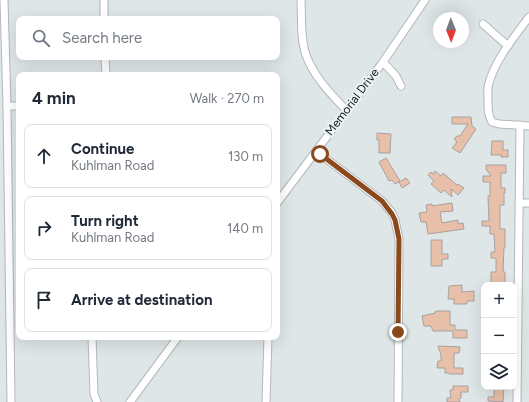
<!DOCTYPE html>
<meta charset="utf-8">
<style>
:root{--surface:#fff;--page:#f6f6f7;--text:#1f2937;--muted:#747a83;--line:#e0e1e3}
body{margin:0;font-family:Figtree,sans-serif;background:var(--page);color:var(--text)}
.controls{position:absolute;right:12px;bottom:12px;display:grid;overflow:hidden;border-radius:8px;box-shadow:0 4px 16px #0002}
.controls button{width:36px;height:36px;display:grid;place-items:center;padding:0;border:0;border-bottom:1px solid var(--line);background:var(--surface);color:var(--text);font:20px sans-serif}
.compass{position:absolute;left:433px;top:12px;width:36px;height:36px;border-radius:50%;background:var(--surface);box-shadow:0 4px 16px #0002;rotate:179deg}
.stop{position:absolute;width:12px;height:12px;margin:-9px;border:3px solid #8b481a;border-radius:50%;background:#fff}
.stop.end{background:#8b481a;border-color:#fff;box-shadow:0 1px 4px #0008}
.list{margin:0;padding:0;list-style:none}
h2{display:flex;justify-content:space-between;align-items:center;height:52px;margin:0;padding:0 16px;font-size:17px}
h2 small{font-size:13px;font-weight:400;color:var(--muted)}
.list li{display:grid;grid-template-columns:26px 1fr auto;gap:12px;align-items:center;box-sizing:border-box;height:64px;margin:0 8px 8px;padding:0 8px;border:1px solid var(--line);border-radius:8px}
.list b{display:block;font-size:15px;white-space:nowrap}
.list p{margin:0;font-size:13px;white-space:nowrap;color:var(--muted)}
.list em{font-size:13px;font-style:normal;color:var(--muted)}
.icon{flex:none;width:22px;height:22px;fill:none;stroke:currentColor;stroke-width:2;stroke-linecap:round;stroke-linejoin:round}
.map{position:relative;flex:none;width:529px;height:402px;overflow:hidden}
.search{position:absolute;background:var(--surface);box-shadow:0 4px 16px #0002;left:16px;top:16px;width:264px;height:44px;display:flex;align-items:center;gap:10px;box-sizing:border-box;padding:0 14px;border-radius:8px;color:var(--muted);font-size:15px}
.panel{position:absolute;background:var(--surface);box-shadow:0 4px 16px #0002;left:16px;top:72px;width:264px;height:268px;border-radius:8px}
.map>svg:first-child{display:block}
.building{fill:#e8bfa8;stroke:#a7a19e}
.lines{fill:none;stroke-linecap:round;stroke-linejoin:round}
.minor-casing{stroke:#b2b8ba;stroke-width:9}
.minor{stroke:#fff;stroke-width:7}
.route{stroke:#8b481a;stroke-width:5}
.labels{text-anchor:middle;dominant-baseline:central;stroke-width:4;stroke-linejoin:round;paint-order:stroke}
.street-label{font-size:12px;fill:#181a1b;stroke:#ecf3f5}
</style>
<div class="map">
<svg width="529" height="402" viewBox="0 0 529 402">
<rect width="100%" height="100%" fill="#dfe6e8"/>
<g class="building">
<path d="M452 117H471L472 126 476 129 460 153 452 148 457 142 454 139 457 136H460L468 124H452Z"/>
<path d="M377 133 391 134 390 153H379V140H377Z"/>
<path d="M492 141H503V150H508V157H501L502 155H491Z"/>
<path d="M386 158 400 181 395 184 392 180 389 181 379 162Z"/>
<path d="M486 165H506V173H501V188H505V193H504V205H500V229H505V247H504L503 272H505V283H496V285H491V272H496V258H491V252H495L494 234H490V226H482V221H489L488 196H490V182H483V176H491L486 169Z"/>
<path d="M435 171 441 176 443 173 457 185 458 184 464 188 458 195 451 189 452 197 444 190 441 193 431 184 434 181 428 175 431 172 433 174Z"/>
<path d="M406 178 410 183 402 188 399 182Z"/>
<path d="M452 203 453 211 440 212 442 223 458 220V224L463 223 464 229 428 234 426 222H421L419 213 427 212 426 205 432 204V206Z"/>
<path d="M431 240H442V254H448V259H442V266H431Z"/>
<path d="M462 285V292L474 291V301H467V304H454V299H448L449 286Z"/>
<path d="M438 311H450V325H455V330H467V338H453V331H433L431 326H424L422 316 435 313V312Z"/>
<path d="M438 346 460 347 459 353H454V368H463V374H449V373H445V368H437L438 361H441V355Z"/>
<path d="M453 386H468V392H461V398L459 399 460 402H447V398H451L450 390H453Z"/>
<path d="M494 387H504L503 402 488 401V397H494Z"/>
</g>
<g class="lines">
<g class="minor-casing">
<g id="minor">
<path d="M4 0 7 106 11 402"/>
<path d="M104 0V19"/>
<path d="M301 0C302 18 300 38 306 55 314 77 330 93 346 110"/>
<path d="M529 17C515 36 495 60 489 83 487 88 488 95 488 101 488 109 488 115 492 122L499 124 529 126"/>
<path d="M483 24 508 46"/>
<path d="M105 57 106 75"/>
<path d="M383 62 396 76 401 86"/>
<path d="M7 106H19"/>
<path d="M316 151 382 201 392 213 395 220 399 239 398 402"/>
<path d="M277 203 383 62 425 0"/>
<path d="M519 203H529"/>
<path d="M92 337 94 394 97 402"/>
<path d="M130 402 178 337"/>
<path d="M266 402 268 337"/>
<path d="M517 402 520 125"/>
</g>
</g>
<use href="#minor" class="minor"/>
</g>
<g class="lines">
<path class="route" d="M320 154 382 201 392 214 395 220 399 239 398 332"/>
</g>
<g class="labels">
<g class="street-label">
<text transform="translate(352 102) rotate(-53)">Memorial Drive</text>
</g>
</g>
</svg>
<div class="controls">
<button>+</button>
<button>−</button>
<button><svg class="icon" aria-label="layers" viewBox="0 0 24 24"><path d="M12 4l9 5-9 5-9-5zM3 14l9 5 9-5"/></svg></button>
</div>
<svg class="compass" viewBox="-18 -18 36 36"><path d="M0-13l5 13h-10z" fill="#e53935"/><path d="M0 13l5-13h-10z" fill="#747a83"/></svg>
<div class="stop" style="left:320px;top:154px"></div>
<div class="stop end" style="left:398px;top:332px"></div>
<div class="search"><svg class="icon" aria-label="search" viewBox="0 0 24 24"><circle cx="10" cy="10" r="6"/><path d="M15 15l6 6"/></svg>Search here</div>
<section class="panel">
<h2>4 min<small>Walk · 270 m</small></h2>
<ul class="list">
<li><svg class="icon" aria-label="ahead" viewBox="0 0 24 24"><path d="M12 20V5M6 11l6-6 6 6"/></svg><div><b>Continue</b><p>Kuhlman Road</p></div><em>130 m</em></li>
<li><svg class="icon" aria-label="right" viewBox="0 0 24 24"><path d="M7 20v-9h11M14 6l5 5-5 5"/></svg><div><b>Turn right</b><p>Kuhlman Road</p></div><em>140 m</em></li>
<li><svg class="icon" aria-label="arrive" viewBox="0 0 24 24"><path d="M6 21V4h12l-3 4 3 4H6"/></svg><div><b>Arrive at destination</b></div></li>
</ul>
</section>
</div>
